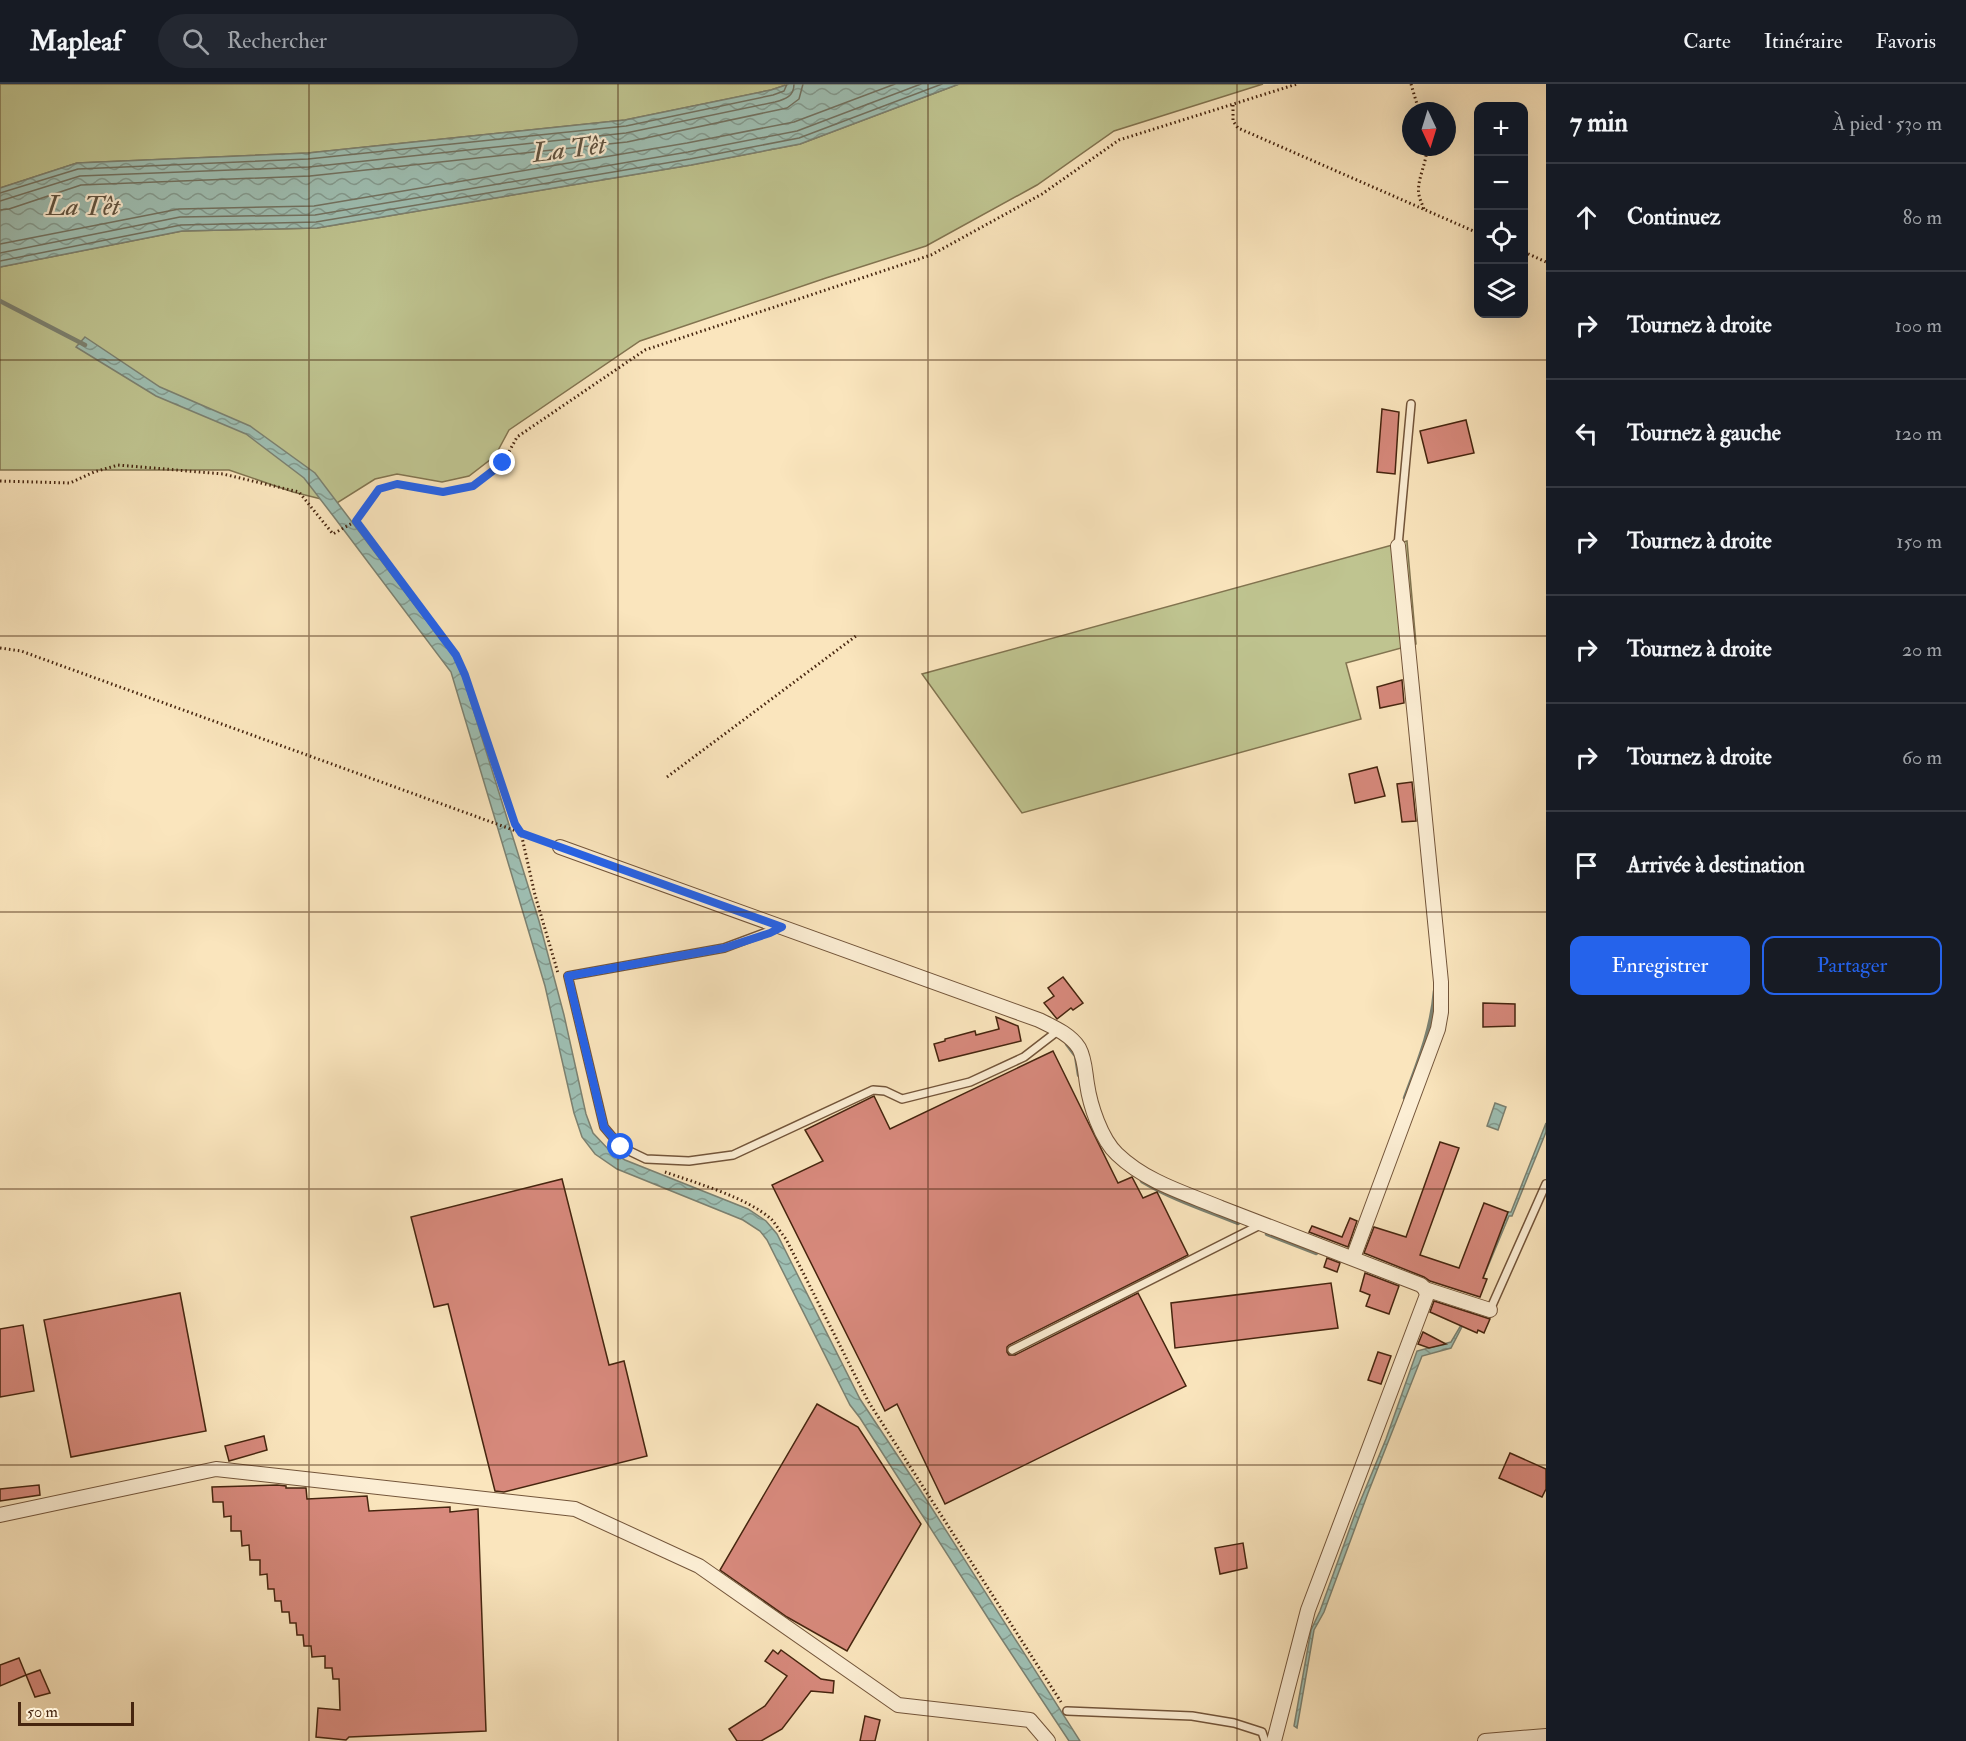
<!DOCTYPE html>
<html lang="fr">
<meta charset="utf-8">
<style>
:root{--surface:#171b24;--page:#242831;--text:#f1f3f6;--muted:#9ea1a6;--line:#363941;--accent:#2563eb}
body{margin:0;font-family:"IM FELL Double Pica",serif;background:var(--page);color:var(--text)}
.controls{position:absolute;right:18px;top:18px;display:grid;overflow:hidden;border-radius:12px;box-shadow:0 6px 24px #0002}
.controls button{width:54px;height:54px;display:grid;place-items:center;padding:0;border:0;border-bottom:2px solid var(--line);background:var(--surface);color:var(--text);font:30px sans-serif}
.compass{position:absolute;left:1402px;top:18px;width:54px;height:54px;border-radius:50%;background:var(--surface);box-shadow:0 6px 24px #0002;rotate:176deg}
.scale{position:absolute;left:18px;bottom:15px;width:116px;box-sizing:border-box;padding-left:6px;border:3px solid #46250f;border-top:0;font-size:16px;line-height:21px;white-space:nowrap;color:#46250f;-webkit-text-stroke:4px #fceed4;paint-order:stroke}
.stop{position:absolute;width:18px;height:18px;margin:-14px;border:4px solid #2563eb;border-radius:50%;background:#fff}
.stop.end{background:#2563eb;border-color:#fff;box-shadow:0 2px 6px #0008}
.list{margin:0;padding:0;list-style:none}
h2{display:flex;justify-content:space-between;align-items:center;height:78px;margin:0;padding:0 24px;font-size:26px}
h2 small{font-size:20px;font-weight:400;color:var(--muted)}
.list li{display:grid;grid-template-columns:39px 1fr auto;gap:18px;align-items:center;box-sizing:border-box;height:108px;padding:0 24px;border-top:2px solid var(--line)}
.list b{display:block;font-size:22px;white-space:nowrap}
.list em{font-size:20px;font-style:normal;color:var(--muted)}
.actions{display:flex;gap:12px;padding:18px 24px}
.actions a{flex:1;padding:14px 0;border:2px solid var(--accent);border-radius:12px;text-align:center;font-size:21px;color:var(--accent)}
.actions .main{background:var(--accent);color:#fff}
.icon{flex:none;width:33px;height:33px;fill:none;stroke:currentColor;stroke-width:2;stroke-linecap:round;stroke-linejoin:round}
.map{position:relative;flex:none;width:1546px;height:1657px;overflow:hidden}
header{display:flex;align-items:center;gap:36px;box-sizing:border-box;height:84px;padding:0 30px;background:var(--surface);border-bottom:2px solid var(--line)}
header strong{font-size:28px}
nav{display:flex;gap:33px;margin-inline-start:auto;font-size:21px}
.search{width:420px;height:54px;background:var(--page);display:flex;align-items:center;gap:15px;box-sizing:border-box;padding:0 21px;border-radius:33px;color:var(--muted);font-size:22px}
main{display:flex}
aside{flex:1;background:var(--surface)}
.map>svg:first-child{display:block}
.green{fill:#bfc490;stroke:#827450;stroke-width:1.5}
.water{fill:url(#water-waves);stroke:#7b8171;stroke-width:1.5}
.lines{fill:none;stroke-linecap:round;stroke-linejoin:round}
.shore{stroke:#727261;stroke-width:1.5}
.stream{stroke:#7b8171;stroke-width:4.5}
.building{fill:#d7897c;stroke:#46250f;stroke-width:1.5}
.lane-casing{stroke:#73553a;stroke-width:10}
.street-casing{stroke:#73553a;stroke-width:16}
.path{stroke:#46250f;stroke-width:3;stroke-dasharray:1.5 3;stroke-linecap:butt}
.lane{stroke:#fceed4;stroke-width:7}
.street{stroke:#fceed4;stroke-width:14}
.route{stroke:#2563eb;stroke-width:8}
.grid{fill:none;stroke:#46250f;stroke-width:1.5;stroke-opacity:0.55}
.labels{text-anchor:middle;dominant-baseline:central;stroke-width:4.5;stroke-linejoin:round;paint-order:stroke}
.water-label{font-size:27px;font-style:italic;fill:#605340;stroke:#fceed4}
</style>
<header>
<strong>Mapleaf</strong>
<div class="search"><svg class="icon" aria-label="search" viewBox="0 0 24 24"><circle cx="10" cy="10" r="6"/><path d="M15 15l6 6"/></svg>Rechercher</div>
<nav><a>Carte</a><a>Itinéraire</a><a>Favoris</a></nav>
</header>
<main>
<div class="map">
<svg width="1546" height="1657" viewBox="0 0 1546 1657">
<defs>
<pattern id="water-waves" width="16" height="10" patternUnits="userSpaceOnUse" patternTransform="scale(1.5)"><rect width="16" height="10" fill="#9ebfb3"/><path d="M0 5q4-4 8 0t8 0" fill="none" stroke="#839b90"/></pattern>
</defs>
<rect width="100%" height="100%" fill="#fae5bd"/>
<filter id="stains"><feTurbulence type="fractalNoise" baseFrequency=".00333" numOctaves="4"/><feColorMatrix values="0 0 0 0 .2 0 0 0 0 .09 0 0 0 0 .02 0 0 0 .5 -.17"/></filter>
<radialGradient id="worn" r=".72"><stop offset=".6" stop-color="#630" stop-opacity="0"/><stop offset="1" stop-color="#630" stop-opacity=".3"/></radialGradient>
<g class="green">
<path d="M0 0H789L771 6 625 36 308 69 77 79 0 104Z"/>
<path d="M959 0H1263L1114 47 1037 101 926 162 826 194 640 257 509 346 495 372 469 392 442 398 397 390 375 395 337 419 293 408 229 386H0V183L182 147 317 144 691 81 800 60Z"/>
<path d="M1407 457 1416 560 1346 579 1361 635 1022 729 922 590Z"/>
</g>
<g class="water">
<path d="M789 0H959L800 60 691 81 317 144 182 147 0 183V104L77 79 308 69 625 36 771 6Z"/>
<path d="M85 253 160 303 250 342 315 389 454 573 463 593 539 837 564 931 586 1030 593 1049 609 1066 625 1076 748 1125 766 1137 777 1150 860 1315 919 1404 1080 1657H1069L995 1545 860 1334 850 1321 767 1156 760 1147 743 1136 617 1085 595 1070 582 1053 574 1029 545 902 451 588 334 433 304 394 246 350 156 312 76 263Z"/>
<path d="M1495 1019 1506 1023 1498 1046 1487 1042Z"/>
<path d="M1546 1039V1048L1512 1132H1509L1483 1194 1508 1128H1511Z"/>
<path d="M1470 1226H1472L1469 1235H1466L1451 1264 1422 1272 1368 1409 1324 1528 1314 1546 1297 1644 1294 1642 1311 1546 1320 1527 1355 1430 1386 1355 1417 1267 1451 1258Z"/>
</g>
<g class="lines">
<g class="shore">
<path d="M0 109 78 85 308 75 626 42 773 11 784 7 787 0"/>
<path d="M0 117 80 92 309 83 626 49 775 18C786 15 794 12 794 0"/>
<path d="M0 126 9 125 81 101 310 92 627 58 787 24 799 15 803 0"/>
<path d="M0 160 179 125 314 122 687 59 794 38 895 0"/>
<path d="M0 169 180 133 315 131 688 68 797 47 921 0"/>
<path d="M0 177 181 141 316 138 690 75 799 54 942 0"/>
</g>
<g class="stream">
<path d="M0 217 85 261"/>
<path d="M1067 960 1076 972 1079 991"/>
<path d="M1405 1014C1418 979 1432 945 1435 907"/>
<path d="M1142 1097C1172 1115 1206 1126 1238 1139"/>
<path d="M1267 1150 1316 1169"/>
</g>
</g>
<g class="building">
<path d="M1382 325 1399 328 1395 390 1377 388Z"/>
<path d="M1466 336 1474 369 1428 379 1420 347Z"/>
<path d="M1402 596 1404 619 1380 624 1377 603Z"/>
<path d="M1377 683 1385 712 1355 719 1349 690Z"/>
<path d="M1412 698 1416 737 1402 738 1397 700Z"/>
<path d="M1063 893 1083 919 1073 926 1071 924 1057 935 1044 919 1054 912 1048 904Z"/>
<path d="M1483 919 1515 920V942L1483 943Z"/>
<path d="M996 933 1018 942 1021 957 939 977 934 960 945 957V955L975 947 976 951 999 945Z"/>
<path d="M1053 967 1118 1099 1132 1093 1143 1114 1157 1108 1188 1171 1009 1261 1007 1263V1268L1009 1271H1015L1138 1209 1186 1302 945 1420 897 1320 885 1327 772 1101 823 1077 805 1046 874 1012 890 1045Z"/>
<path d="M1440 1058 1459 1064 1420 1171 1459 1184 1484 1119 1508 1128 1483 1194 1487 1195 1480 1213 1430 1197 1424 1193 1364 1169 1374 1143 1406 1153Z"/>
<path d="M562 1095 609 1281 624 1277 647 1372 504 1408 495 1407 448 1220 434 1223 411 1133Z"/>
<path d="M1350 1134 1357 1137 1348 1163 1309 1148 1312 1142 1342 1153Z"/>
<path d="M1327 1174 1340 1179 1337 1188 1324 1183Z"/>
<path d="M1365 1189 1399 1202 1389 1230 1366 1222 1370 1211 1360 1207Z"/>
<path d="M1331 1199 1338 1244 1175 1264 1171 1219Z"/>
<path d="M180 1209 206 1347 71 1373 44 1236Z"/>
<path d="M1434 1217 1490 1235 1484 1249 1478 1246 1477 1249 1430 1228Z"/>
<path d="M23 1241 34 1307 0 1313V1245Z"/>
<path d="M1423 1248 1446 1260 1429 1264 1418 1260Z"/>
<path d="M1378 1268 1391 1272 1381 1300 1368 1296Z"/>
<path d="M817 1320 858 1343 921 1440 847 1567 787 1533 720 1486Z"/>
<path d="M264 1352 267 1366 229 1377 225 1362Z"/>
<path d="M1510 1369 1546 1385V1405L1542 1413 1499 1394Z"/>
<path d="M39 1401 40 1411 0 1417V1405Z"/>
<path d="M277 1401 286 1402V1404H306L307 1415 367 1412 369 1427 450 1423V1428L478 1425 486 1647 349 1653 346 1656 316 1653 318 1624 340 1626 339 1595H333L332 1584H325V1572L312 1573 311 1562H304L303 1551H297L296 1539H290L289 1528H282L281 1517H275L274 1505H268L267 1490 260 1491V1476H250L249 1461 242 1462 241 1447H231V1432L224 1433 223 1418H213L212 1403Z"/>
<path d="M1243 1459 1247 1484 1220 1490 1215 1464Z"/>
<path d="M773 1566 778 1570 781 1566 821 1595 834 1597 833 1609 811 1607 782 1645 761 1657H737L729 1645 765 1622 787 1592 765 1577Z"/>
<path d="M19 1574 26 1591 0 1602V1581Z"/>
<path d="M40 1586 50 1609 35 1613 26 1591Z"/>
<path d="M865 1632 880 1636 875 1657H860Z"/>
</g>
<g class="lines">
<g class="lane-casing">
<g id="lane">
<path d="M1398 462 1411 320"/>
<path d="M780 843 724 864 568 892 604 1043 621 1063 646 1075 689 1077 733 1071 873 1006 885 1007 902 1015 970 998 1024 973 1059 946"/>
<path d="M1490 1226 1546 1100"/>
<path d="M1012 1266 1262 1140"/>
<path d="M1067 1627 1192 1632 1234 1639 1262 1648 1265 1657"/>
</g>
</g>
<g class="street-casing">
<g id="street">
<path d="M560 763 1039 936C1053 943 1070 950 1079 964 1085 975 1085 988 1087 1000 1090 1021 1101 1055 1117 1070 1146 1098 1185 1109 1221 1124 1288 1150 1355 1175 1421 1201L1425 1205 1427 1211 1308 1526 1274 1657"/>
<path d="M1353 1174 1438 945 1441 928V898L1398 462"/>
<path d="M1425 1205 1490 1226"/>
<path d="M0 1431 216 1385 575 1425 699 1482 898 1621 1030 1636 1048 1657"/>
<path d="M1485 1657 1546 1652"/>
</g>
</g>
<g class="path">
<path d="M1411 0 1419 27"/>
<path d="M1233 21V37L1238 44 1478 149"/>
<path d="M1424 125C1422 120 1420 116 1419 111 1416 97 1427 79 1427 63"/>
<path d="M1524 168 1546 178"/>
<path d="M0 397 70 399 94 388 118 381 223 390 299 408 333 450 356 437 379 405 397 400 443 408 473 402 503 379 517 353 645 266 931 171 1042 110 1119 56 1297 0"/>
<path d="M356 437 456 571 465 591 515 740 521 749 535 811 558 889"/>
<path d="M0 564 21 567 549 759"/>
<path d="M667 693 856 552"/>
<path d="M665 1088C696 1099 749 1114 772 1136 777 1142 781 1149 786 1155L868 1317 1061 1618"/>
</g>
<use href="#lane" class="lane"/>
<use href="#street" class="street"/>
</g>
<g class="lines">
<path class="route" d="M503 379 473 402 443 408 397 400 379 405 356 437 456 571 465 591 515 740 521 749 782 843 770 849 724 864 568 892 604 1043 621 1063"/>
</g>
<path class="grid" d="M309 0V1657M618 0V1657M928 0V1657M1237 0V1657M0 276H1546M0 552H1546M0 828H1546M0 1105H1546M0 1381H1546"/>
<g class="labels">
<g class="water-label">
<text transform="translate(569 65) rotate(-7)">La Têt</text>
<text x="83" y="122">La Têt</text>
</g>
</g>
<rect width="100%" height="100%" filter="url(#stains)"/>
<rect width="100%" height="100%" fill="url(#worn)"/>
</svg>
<div class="controls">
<button>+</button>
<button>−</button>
<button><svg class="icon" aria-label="locate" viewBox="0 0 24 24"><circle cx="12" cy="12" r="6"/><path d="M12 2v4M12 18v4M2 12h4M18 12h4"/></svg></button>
<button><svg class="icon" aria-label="layers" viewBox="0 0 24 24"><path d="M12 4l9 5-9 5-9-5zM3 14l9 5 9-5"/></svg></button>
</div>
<svg class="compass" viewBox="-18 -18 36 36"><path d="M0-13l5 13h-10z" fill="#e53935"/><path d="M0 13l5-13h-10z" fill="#9ea1a6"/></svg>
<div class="scale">50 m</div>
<div class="stop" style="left:621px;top:1063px"></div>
<div class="stop end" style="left:503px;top:379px"></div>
</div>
<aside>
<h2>7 min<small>À pied · 530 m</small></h2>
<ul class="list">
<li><svg class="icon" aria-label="ahead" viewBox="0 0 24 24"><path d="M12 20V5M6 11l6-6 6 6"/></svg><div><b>Continuez</b></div><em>80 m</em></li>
<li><svg class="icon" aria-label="right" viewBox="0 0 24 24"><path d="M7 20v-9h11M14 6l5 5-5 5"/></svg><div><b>Tournez à droite</b></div><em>100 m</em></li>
<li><svg class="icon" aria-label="left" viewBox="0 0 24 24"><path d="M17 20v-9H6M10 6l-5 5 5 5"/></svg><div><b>Tournez à gauche</b></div><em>120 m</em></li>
<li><svg class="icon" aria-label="right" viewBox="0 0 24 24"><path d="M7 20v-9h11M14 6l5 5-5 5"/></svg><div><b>Tournez à droite</b></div><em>150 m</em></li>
<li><svg class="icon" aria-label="right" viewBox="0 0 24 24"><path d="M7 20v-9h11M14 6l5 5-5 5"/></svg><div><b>Tournez à droite</b></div><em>20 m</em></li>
<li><svg class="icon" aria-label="right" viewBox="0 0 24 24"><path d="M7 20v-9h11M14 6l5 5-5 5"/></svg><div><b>Tournez à droite</b></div><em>60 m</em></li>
<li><svg class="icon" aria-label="arrive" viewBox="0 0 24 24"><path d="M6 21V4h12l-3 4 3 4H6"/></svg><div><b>Arrivée à destination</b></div></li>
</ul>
<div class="actions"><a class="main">Enregistrer</a><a>Partager</a></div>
</aside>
</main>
